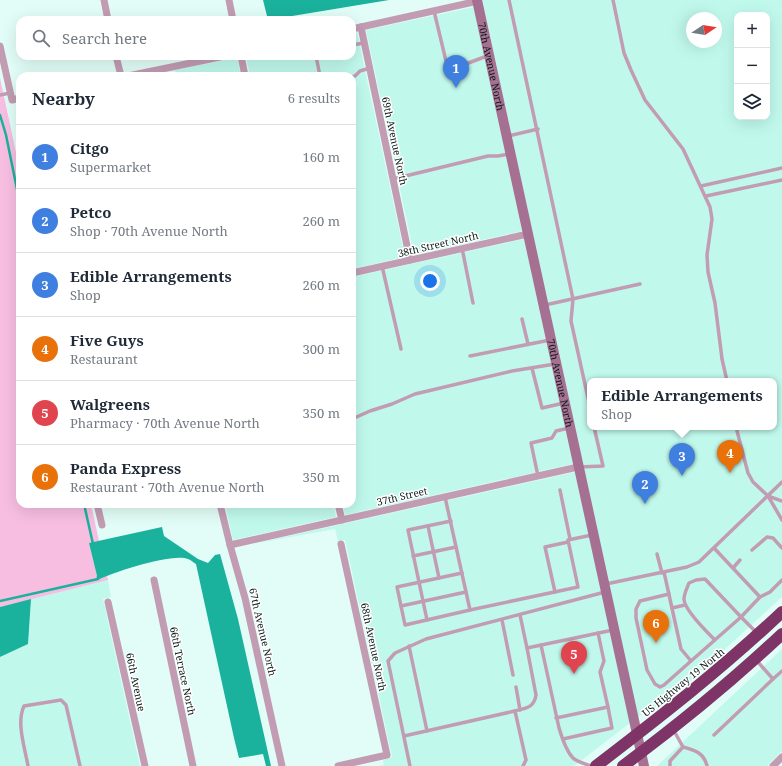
<!DOCTYPE html>
<meta charset="utf-8">
<style>
:root{--surface:#fff;--page:#f2f2f3;--text:#1f2937;--muted:#747a83;--line:#e0e1e3;--accent:#0b8043}
body{margin:0;font-family:"Noto Serif",serif;background:var(--page);color:var(--text)}
.controls{position:absolute;right:12px;top:12px;display:grid;overflow:hidden;border-radius:8px;box-shadow:0 4px 16px #0002}
.controls button{width:36px;height:36px;display:grid;place-items:center;padding:0;border:0;border-bottom:1px solid var(--line);background:var(--surface);color:var(--text);font:20px sans-serif}
.compass{position:absolute;left:686px;top:12px;width:36px;height:36px;border-radius:50%;background:var(--surface);box-shadow:0 4px 16px #0002;rotate:78deg}
.you{position:absolute;left:430px;top:281px;width:14px;height:14px;margin:-10px;border:3px solid #fff;border-radius:50%;background:#1a73e8;box-shadow:0 0 0 6px #1a73e833}
.badge{display:grid;place-items:center;width:26px;height:26px;border-radius:50%;background:var(--accent);color:#fff;font-size:13px;font-weight:700}
.pin{position:absolute;translate:-50% -33px;filter:drop-shadow(0 1px 2px #0008)}
.pin::after{content:'';position:absolute;top:21px;width:14px;height:12px;background:inherit;clip-path:polygon(0 0,100% 0,50% 100%)}
.popup{position:absolute;left:587px;top:378px;width:190px;height:52px;box-sizing:border-box;display:grid;place-content:center;border-radius:8px;background:var(--surface);filter:drop-shadow(0 1px 3px #0005);font-size:13px;white-space:nowrap;color:var(--muted)}
.popup b{font-size:15px;color:var(--text)}
.popup::after{content:'';position:absolute;left:50%;top:100%;margin-left:-8px;border:8px solid transparent;border-top-color:var(--surface)}
.list{margin:0;padding:0;list-style:none}
h2{display:flex;justify-content:space-between;align-items:center;height:52px;margin:0;padding:0 16px;font-size:17px}
h2 small{font-size:13px;font-weight:400;color:var(--muted)}
.list li{display:grid;grid-template-columns:26px 1fr auto;gap:12px;align-items:center;box-sizing:border-box;height:64px;padding:0 16px;border-top:1px solid var(--line)}
.list b{display:block;font-size:15px;white-space:nowrap}
.list p{margin:0;font-size:13px;white-space:nowrap;color:var(--muted)}
.list em{font-size:13px;font-style:normal;color:var(--muted)}
.icon{flex:none;width:22px;height:22px;fill:none;stroke:currentColor;stroke-width:2;stroke-linecap:round;stroke-linejoin:round}
.map{position:relative;flex:none;width:782px;height:766px;overflow:hidden}
.search{position:absolute;background:var(--surface);box-shadow:0 4px 16px #0002;left:16px;top:16px;width:340px;height:44px;display:flex;align-items:center;gap:10px;box-sizing:border-box;padding:0 14px;border-radius:12px;color:var(--muted);font-size:15px}
.panel{position:absolute;background:var(--surface);box-shadow:0 4px 16px #0002;left:16px;top:72px;width:340px;height:436px;border-radius:12px}
.map>svg:first-child{display:block}
.built{fill:#c0f9ec;fill-rule:evenodd}
.green{fill:#f7bee1}
.water{fill:#1ab29d}
.lines{fill:none;stroke-linecap:round;stroke-linejoin:round}
.stream{stroke:#1ab29d;stroke-width:2.5}
.lane{stroke:#c29cb3;stroke-width:3.5}
.street{stroke:#c29cb3;stroke-width:7}
.secondary{stroke:#a67092;stroke-width:10}
.highway{stroke:#7e3467;stroke-width:12}
.labels{text-anchor:middle;dominant-baseline:central;stroke-width:3;stroke-linejoin:round;paint-order:stroke}
.street-label{font-size:10px;fill:#081a16;stroke:#fff}
</style>
<div class="map">
<svg width="782" height="766" viewBox="0 0 782 766">
<rect width="100%" height="100%" fill="#e2fdf7"/>
<g class="built">
<path d="M482 0H782V597L666 703 644 712 638 717ZM737 15H767V117H737ZM692 18H716V42H692ZM590 381H774V427H590Z"/>
<path d="M474 7 522 231 414 255 366 30Z"/>
<path d="M357 32 405 257 352 269V76H250L246 56H352V33Z"/>
<path d="M237 58 241 76H176L175 70Z"/>
<path d="M524 239 573 464 345 515 343 504H352V277Z"/>
<path d="M575 472 630 723 574 766H379L384 765 383 760 392 757 345 540 338 541 335 529 253 544Z"/>
<path d="M225 504H333L336 517 233 540Z"/>
<path d="M108 580 111 597 103 599 140 766H0V657L28 644 31 599Z"/>
<path d="M782 649V751L767 766H657Z"/>
</g>
<path class="green" d="M0 78 20 171V504H91L99 541 89 543 98 580 107 576 108 580 0 607Z"/>
<g class="water">
<path d="M263 0H389L268 20Z"/>
<path d="M162 527 164 536 198 559 208 563 215 555 220 554 238 619 271 766H266L263 754 239 758 234 738 196 564C194 563 191 560 188 559 172 553 114 572 98 580L89 543Z"/>
<path d="M31 599 28 644 0 657V607Z"/>
</g>
<g class="lines">
<g class="stream">
<path d="M0 115 6 135 20 204"/>
<path d="M84 504 93 544"/>
<path d="M0 601 98 579V576"/>
</g>
<g class="lane">
<path d="M509 0 573 299 571 321 590 407"/>
<path d="M613 0 624 53 631 70 645 100 683 149 710 207 712 219 707 255 708 272 715 303 722 359 727 381"/>
<path d="M434 11 446 61 455 68 487 56"/>
<path d="M352 45 364 43"/>
<path d="M316 56 320 76"/>
<path d="M352 77 355 76 360 71 370 68"/>
<path d="M0 95 10 93"/>
<path d="M508 136 538 129"/>
<path d="M393 179 488 156H498L509 154"/>
<path d="M701 186 782 168"/>
<path d="M706 196 782 180"/>
<path d="M462 248 473 303"/>
<path d="M352 259 355 272"/>
<path d="M382 266 401 349"/>
<path d="M545 305 640 284"/>
<path d="M522 319 528 344"/>
<path d="M470 356 550 340"/>
<path d="M532 368 542 408 564 403"/>
<path d="M352 419 370 411 392 404 415 394 512 371 555 364"/>
<path d="M736 427 748 473 753 482 768 496 782 520"/>
<path d="M579 467 603 466 594 427"/>
<path d="M538 476 531 443 552 438 556 431 569 428"/>
<path d="M560 490 570 539"/>
<path d="M768 496 782 501"/>
<path d="M445 497 470 610 578 587 568 540 592 535"/>
<path d="M428 526 439 578"/>
<path d="M714 548 760 597 741 617 756 632"/>
<path d="M752 550 767 537 773 538 782 548"/>
<path d="M657 554 662 573"/>
<path d="M413 556 456 547"/>
<path d="M733 568 740 560"/>
<path d="M664 572 681 649 691 661 741 617 705 579 696 580 689 583C687 588 684 594 684 599 684 610 707 632 715 640"/>
<path d="M462 573 397 587 405 625 470 610"/>
<path d="M606 584 687 567 699 562 782 482"/>
<path d="M555 592 545 547 568 542"/>
<path d="M669 594 640 601 636 609V618L647 670 655 684 660 687 664 685 691 661"/>
<path d="M760 597 770 592 782 580"/>
<path d="M401 606 466 592"/>
<path d="M672 608 685 605"/>
<path d="M520 615 527 648"/>
<path d="M427 620 408 530 451 521"/>
<path d="M502 620 513 675"/>
<path d="M598 633 604 661 600 672 608 707"/>
<path d="M541 645 559 728C562 738 566 751 573 758 577 762 586 764 591 766"/>
<path d="M409 646 427 731"/>
<path d="M757 661 773 679 782 671"/>
<path d="M516 687 520 710"/>
<path d="M556 718 608 707 612 728 563 739"/>
<path d="M673 729 683 747"/>
<path d="M714 735 773 679"/>
<path d="M404 736 515 711"/>
<path d="M28 766C25 748 16 723 24 706L61 700 66 705 80 766"/>
<path d="M410 766 388 661 395 653 426 639 605 592"/>
<path d="M523 766 526 760 515 711C526 708 534 708 536 695L527 648 613 630"/>
<path d="M670 766V761L683 747C695 750 704 753 707 766"/>
</g>
<g class="street">
<path d="M104 0 108 20"/>
<path d="M229 0 233 20"/>
<path d="M361 27 410 260"/>
<path d="M352 29 478 1"/>
<path d="M0 46 12 100 20 98"/>
<path d="M116 56 121 76"/>
<path d="M241 56 245 76"/>
<path d="M128 76 225 56"/>
<path d="M352 273 528 234"/>
<path d="M97 504 102 525"/>
<path d="M220 504 230 545 245 598 282 766"/>
<path d="M338 504 342 520"/>
<path d="M230 545 578 467"/>
<path d="M154 580 193 766"/>
<path d="M108 602 145 766"/>
<path d="M338 766 387 755 341 544"/>
<path d="M773 766 782 757"/>
</g>
<path class="secondary" id="s1" d="M477 0 644 766"/>
<g class="highway">
<path d="M596 766C660 717 723 668 782 612"/>
<path d="M623 766C678 725 732 681 782 634"/>
</g>
</g>
<g class="labels">
<g class="street-label">
<text stroke="none"><textPath href="#s1" startOffset="68">70th Avenue North</textPath></text>
<text transform="translate(395 141) rotate(78)">69th Avenue North</text>
<text transform="translate(438 244) rotate(-13)">38th Street North</text>
<text stroke="none"><textPath href="#s1" startOffset="392">70th Avenue North</textPath></text>
<text transform="translate(402 496) rotate(-13)">37th Street</text>
<text transform="translate(263 632) rotate(77)">67th Avenue North</text>
<text transform="translate(374 647) rotate(78)">68th Avenue North</text>
<text transform="translate(183 671) rotate(78)">66th Terrace North</text>
<text transform="translate(136 682) rotate(78)">66th Avenue</text>
<text transform="translate(683 682) rotate(-39)">US Highway 19 North</text>
</g>
</g>
</svg>
<div class="controls">
<button>+</button>
<button>−</button>
<button><svg class="icon" aria-label="layers" viewBox="0 0 24 24"><path d="M12 4l9 5-9 5-9-5zM3 14l9 5 9-5"/></svg></button>
</div>
<svg class="compass" viewBox="-18 -18 36 36"><path d="M0-13l5 13h-10z" fill="#e53935"/><path d="M0 13l5-13h-10z" fill="#747a83"/></svg>
<div class="you"></div>
<div class="pin badge" style="left:456px;top:88px;background:#3f7fe0">1</div>
<div class="pin badge" style="left:645px;top:504px;background:#3f7fe0">2</div>
<div class="pin badge" style="left:682px;top:476px;background:#3f7fe0">3</div>
<div class="popup"><b>Edible Arrangements</b>Shop</div>
<div class="pin badge" style="left:730px;top:473px;background:#e8710a">4</div>
<div class="pin badge" style="left:574px;top:674px;background:#e0444e">5</div>
<div class="pin badge" style="left:656px;top:643px;background:#e8710a">6</div>
<div class="search"><svg class="icon" aria-label="search" viewBox="0 0 24 24"><circle cx="10" cy="10" r="6"/><path d="M15 15l6 6"/></svg>Search here</div>
<section class="panel">
<h2>Nearby<small>6 results</small></h2>
<ul class="list">
<li><span class="badge" style="background:#3f7fe0">1</span><div><b>Citgo</b><p>Supermarket</p></div><em>160 m</em></li>
<li><span class="badge" style="background:#3f7fe0">2</span><div><b>Petco</b><p>Shop · 70th Avenue North</p></div><em>260 m</em></li>
<li><span class="badge" style="background:#3f7fe0">3</span><div><b>Edible Arrangements</b><p>Shop</p></div><em>260 m</em></li>
<li><span class="badge" style="background:#e8710a">4</span><div><b>Five Guys</b><p>Restaurant</p></div><em>300 m</em></li>
<li><span class="badge" style="background:#e0444e">5</span><div><b>Walgreens</b><p>Pharmacy · 70th Avenue North</p></div><em>350 m</em></li>
<li><span class="badge" style="background:#e8710a">6</span><div><b>Panda Express</b><p>Restaurant · 70th Avenue North</p></div><em>350 m</em></li>
</ul>
</section>
</div>
